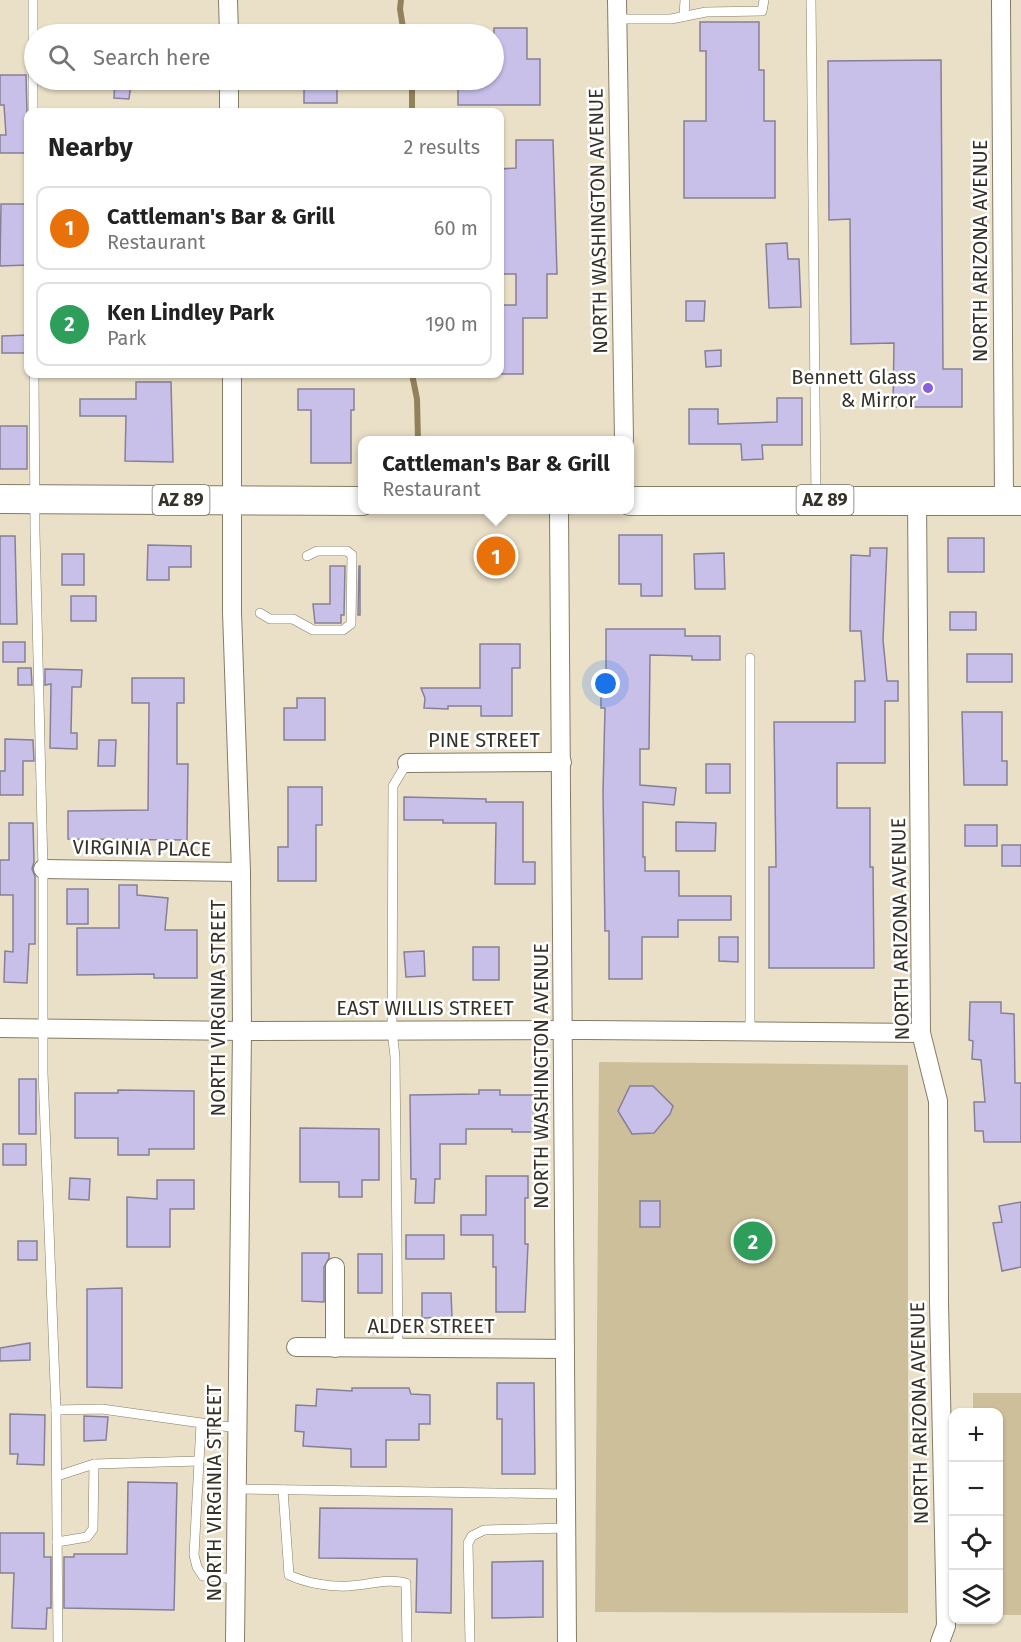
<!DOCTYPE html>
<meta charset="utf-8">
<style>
:root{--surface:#fff;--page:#f6f6f6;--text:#222;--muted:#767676;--line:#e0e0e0;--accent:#1a73e8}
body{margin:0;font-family:"Fira Sans",sans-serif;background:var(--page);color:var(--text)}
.controls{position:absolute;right:18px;bottom:18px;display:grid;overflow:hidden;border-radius:12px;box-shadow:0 2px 4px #0004}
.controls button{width:54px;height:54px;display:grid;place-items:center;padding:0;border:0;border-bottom:2px solid var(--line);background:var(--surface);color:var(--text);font:30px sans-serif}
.you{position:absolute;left:606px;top:684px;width:21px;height:21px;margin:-15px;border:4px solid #fff;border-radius:50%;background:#1a73e8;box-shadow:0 0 0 9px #1a73e833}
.badge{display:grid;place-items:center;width:39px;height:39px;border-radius:50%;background:var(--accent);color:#fff;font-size:20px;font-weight:700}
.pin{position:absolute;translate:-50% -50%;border:3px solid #fff;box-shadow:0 2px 6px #0006}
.popup{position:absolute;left:358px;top:436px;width:276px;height:78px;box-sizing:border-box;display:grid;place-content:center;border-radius:12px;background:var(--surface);filter:drop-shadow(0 2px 4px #0005);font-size:20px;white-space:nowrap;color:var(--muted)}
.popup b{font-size:22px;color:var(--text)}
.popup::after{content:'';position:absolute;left:50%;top:100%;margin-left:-12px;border:12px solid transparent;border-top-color:var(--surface)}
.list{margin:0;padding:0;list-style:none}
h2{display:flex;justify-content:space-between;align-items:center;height:78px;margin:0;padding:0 24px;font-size:26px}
h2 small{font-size:20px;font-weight:400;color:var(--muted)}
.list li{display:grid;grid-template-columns:39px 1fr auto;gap:18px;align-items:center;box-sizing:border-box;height:84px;margin:0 12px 12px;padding:0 12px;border:2px solid var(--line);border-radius:12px}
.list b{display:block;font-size:22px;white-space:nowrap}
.list p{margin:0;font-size:20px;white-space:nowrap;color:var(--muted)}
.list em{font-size:20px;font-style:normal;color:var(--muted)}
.icon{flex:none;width:33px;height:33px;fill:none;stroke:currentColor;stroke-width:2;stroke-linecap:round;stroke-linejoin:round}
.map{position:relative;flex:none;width:1021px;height:1642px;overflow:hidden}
.search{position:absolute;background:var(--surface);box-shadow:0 2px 4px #0004;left:24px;top:24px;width:480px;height:66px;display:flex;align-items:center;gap:15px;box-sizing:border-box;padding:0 21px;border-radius:33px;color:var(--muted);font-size:22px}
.panel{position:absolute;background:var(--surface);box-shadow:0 2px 4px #0004;left:24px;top:108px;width:480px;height:270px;border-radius:12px}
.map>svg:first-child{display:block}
.green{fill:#cebf9b}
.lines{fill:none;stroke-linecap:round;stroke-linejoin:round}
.stream{stroke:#92825b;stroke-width:6}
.building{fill:#c9c0ea;stroke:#858097;stroke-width:1.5}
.service-casing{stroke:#857c65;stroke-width:10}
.minor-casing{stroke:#857c65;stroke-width:20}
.primary-casing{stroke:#857c65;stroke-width:30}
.service{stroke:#fff;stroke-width:9}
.minor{stroke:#fff;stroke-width:18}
.primary{stroke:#fff;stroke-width:28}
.poi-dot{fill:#8661db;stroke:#fff;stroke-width:2}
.labels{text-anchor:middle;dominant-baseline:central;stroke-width:5;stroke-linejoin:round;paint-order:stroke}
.shield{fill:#fff;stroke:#727069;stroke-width:1.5}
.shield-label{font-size:18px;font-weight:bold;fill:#363229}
.street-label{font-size:20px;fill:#363229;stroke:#fff}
.poi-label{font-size:20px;fill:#363229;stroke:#fff;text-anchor:end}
</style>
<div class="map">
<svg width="1021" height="1642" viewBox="0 0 1021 1642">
<rect width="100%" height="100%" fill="#eae0c8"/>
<g class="green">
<path d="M599 1062 908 1065V1613L595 1612Z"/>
<path d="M973 1393H1021V1615H999L998 1412H973Z"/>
</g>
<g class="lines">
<g class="stream">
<path d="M401 0 400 9 404 34"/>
<path d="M412 112V80"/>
<path d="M412 374 417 399 418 440"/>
</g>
</g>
<g class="building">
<path d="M700 22H759V70H764V121H775V198H684V121H706V51H700Z"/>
<path d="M494 28H527V59H540V105H458V80H494Z"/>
<path d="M941 60 943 369H962V407H893L894 343 851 344 850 219 829 220 828 61Z"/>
<path d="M0 75H26L28 153H0V135H6L4 105H0Z"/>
<rect x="304" y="80" width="33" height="23"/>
<path d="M115 81 131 83 129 99 114 98Z"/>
<path d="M516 140H553L557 274H547V318H523V374H500V305H516V274H503L500 169 516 168Z"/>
<path d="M1 204H26L27 265 0 266Z"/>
<path d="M787 243 788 259H799L801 307 769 308 766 244Z"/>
<path d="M686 301H705L704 321H686Z"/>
<path d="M28 335V353H2V336Z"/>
<path d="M721 350V366L706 367 705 351Z"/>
<path d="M136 382H171L173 462 125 461 126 416H80V399H136Z"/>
<path d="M298 389H354V410H351V463H311V410H298Z"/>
<path d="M777 398H802V445H762L763 459 742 460 741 444H689V409H718V424L777 422Z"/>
<rect x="0" y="426" width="27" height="43"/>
<path d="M619 535H662V596H641V584H619Z"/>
<path d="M0 536H15L17 624H0Z"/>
<rect x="948" y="538" width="36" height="34"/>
<path d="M148 545 191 546V567H169V580H147Z"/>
<path d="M870 548H887L883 640 887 681H898V701H885V763H837V808H870V867H873L874 968H769V867H776L774 722H855V681H865L861 631H850L851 555 870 556Z"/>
<path d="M724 553 725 589H695L694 554Z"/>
<rect x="62" y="554" width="22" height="31"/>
<path d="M330 566H345L344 615H341V623H315L313 604H330Z"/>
<path d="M359 566H360V615H358Z"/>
<rect x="71" y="596" width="25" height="25"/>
<rect x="950" y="612" width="26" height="18"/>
<path d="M606 629H685V636H720V660H692V656L650 655 649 749H640V785L676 788 674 805 643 802V857H645V871H679V896H731V920H678V937H642V979H609V931H605L603 792 605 708H601V683H606Z"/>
<rect x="3" y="642" width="22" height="20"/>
<path d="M480 644H520V668H512V716H481V706H448V709L424 708 425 698 421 688H480Z"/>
<rect x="967" y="654" width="45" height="28"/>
<path d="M18 668H31L32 685H18Z"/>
<path d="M45 669 82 670 81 687H72L71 733H77V749L50 748 51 684 45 685Z"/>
<path d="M132 678H184V703H177V764H188L187 840 68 839V811L148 810 149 703H132Z"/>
<path d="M297 698H325V740H284V708H297Z"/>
<path d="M962 712H1002V761H1007V785H964Z"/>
<path d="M5 739 33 740 34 761H23V795H0V771H5Z"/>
<path d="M99 740H116L115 766H98Z"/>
<rect x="706" y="764" width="24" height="29"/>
<path d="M288 787H322V825H316V881H278V847H288Z"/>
<path d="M404 797 486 799V802H523V862H535V884H495L496 823H443V820H404Z"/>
<path d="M676 822 716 823 715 851H676Z"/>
<path d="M9 823H33L34 862 32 869 35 876V944H29L27 983 4 982 5 951 13 952V895H0V860H9Z"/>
<rect x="965" y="825" width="32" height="21"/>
<rect x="1002" y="845" width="19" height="21"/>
<path d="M119 885H137V895L168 898 165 930H197V978H154V974L77 975V928H119Z"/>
<rect x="67" y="889" width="21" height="35"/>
<path d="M719 937H738V962L719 961Z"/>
<rect x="473" y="947" width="26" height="33"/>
<path d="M424 951 425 976 406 977 404 952Z"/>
<path d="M970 1002H1001V1013L1014 1014 1015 1083H1021V1142H984L983 1131H975L974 1102H985L981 1060 972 1059 973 1041 969 1040Z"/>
<rect x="19" y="1079" width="17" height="55"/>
<path d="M630 1086H653L673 1106 670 1114 654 1133 632 1134 618 1111Z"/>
<path d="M118 1090 194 1091V1149H149V1155H118V1138H75V1093H118Z"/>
<path d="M479 1090H500V1095H537V1132H512V1129H466V1144H440V1179H435L434 1203H415L416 1179H411L410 1095 479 1094Z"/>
<path d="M300 1128 379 1129V1180H362V1197H339V1182H300Z"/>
<rect x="3" y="1144" width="23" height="21"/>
<path d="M486 1176H528V1198H525V1244H528L525 1312H496V1267H493V1235H461V1215H486Z"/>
<path d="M70 1178 90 1179 89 1200 69 1199Z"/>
<path d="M157 1180H194V1209H170V1247H127V1197L157 1199Z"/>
<rect x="640" y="1201" width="20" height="26"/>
<path d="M1021 1202V1267L1002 1271 993 1223 1002 1222 999 1206Z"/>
<rect x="406" y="1235" width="38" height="24"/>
<rect x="18" y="1241" width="19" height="19"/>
<path d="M302 1253H329V1258L324 1267V1302L302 1301Z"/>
<rect x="358" y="1254" width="24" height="39"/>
<path d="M122 1288V1388L87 1387V1289Z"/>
<path d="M422 1293H451L452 1317 422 1318Z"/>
<path d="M30 1343V1360L0 1361V1348Z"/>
<path d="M497 1383H534L535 1474H502V1419H497Z"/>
<path d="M352 1388H409L411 1394 430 1395V1424H419V1440H386V1467H351V1449L303 1446 304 1432 295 1431 296 1405 316 1406 317 1389 352 1391Z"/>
<path d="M10 1414 45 1415 44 1465 17 1464 18 1454H10Z"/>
<path d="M84 1416 108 1417 106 1440 84 1441Z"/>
<path d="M128 1482 177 1483 174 1610 64 1608V1557H74V1554H127Z"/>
<path d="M320 1508 452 1509 451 1613 416 1612 417 1559 319 1558Z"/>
<path d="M0 1533H44V1557H51V1608H47L46 1629 12 1628 14 1573H0Z"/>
<path d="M543 1561V1617L492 1618V1562Z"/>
</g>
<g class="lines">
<g class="service-casing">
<g id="service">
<path d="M33 0V112"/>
<path d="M811 0 816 498"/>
<path d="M684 16 685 0"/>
<path d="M617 19H671L706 12 762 11 764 0"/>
<path d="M34 374 35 532 43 869V1073L56 1410 58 1642"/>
<path d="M260 613 270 619H293L313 630H343L351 624 352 555 347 551H317L307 556"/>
<path d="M750 1031V658"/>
<path d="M398 1348 395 1057 392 1030 393 786 407 763"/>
<path d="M56 1410 102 1409 237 1428"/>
<path d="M201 1424 194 1555 197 1567 203 1576 236 1579"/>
<path d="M94 1464 199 1461"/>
<path d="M57 1476 94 1464 93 1529 87 1537 57 1542"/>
<path d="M237 1489 566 1494"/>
<path d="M283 1490 289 1575C306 1583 329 1587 349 1586 368 1585 388 1578 406 1583L407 1642"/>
<path d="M470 1642 468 1543 472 1536 484 1530 567 1528"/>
</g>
</g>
<g class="minor-casing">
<g id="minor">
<path d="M228 0 229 34"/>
<path d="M617 0 624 440"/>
<path d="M1001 0 1004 501"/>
<path d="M229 80V112"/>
<path d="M232 374V612L241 872 242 1031 235 1642"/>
<path d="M917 499 921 1033 938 1101 939 1303 946 1626 940 1642"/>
<path d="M559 510 567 1642"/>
<path d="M407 763 562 762"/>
<path d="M43 869 241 872"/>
<path d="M0 1028 242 1031 586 1030 921 1033"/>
<path d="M335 1267V1348"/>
<path d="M296 1347 565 1349"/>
</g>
</g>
<g class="primary-casing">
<g id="primary">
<path d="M0 499 362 501"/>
<path d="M630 501H1021"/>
</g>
</g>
<use href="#service" class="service"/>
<use href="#minor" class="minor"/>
<use href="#primary" class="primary"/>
</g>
<circle class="poi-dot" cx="928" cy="388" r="6"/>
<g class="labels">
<g class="shield">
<rect x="152.5" y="485" width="57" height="30" rx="4.5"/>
<rect x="796.5" y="485" width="57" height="30" rx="4.5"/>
</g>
<g class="shield-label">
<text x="181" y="500">AZ 89</text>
<text x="825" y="500">AZ 89</text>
</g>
<g class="street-label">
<text transform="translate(598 221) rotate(-91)">NORTH WASHINGTON AVENUE</text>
<text transform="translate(980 251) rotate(-90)">NORTH ARIZONA AVENUE</text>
<text x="484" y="740">PINE STREET</text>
<text transform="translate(142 848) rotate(1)">VIRGINIA PLACE</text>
<text transform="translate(900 929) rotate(-91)">NORTH ARIZONA AVENUE</text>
<text transform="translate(218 1008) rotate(-90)">NORTH VIRGINIA STREET</text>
<text x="425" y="1008">EAST WILLIS STREET</text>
<text transform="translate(541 1076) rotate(-90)">NORTH WASHINGTON AVENUE</text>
<text x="431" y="1326">ALDER STREET</text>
<text transform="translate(919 1413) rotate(-91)">NORTH ARIZONA AVENUE</text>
<text transform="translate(214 1493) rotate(-90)">NORTH VIRGINIA STREET</text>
</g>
<g class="poi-label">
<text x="916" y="377">Bennett Glass<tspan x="916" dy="23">&amp; Mirror</tspan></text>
</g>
</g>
</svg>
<div class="controls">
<button>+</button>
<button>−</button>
<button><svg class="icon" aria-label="locate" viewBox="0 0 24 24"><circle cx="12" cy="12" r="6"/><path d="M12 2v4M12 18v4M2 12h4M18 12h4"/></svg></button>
<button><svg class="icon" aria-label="layers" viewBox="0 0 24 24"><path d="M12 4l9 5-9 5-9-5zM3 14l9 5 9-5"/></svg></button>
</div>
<div class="you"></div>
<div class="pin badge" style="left:496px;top:556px;background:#e8710a">1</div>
<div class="popup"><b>Cattleman's Bar &amp; Grill</b>Restaurant</div>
<div class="pin badge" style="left:753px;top:1241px;background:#2e9e5b">2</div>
<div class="search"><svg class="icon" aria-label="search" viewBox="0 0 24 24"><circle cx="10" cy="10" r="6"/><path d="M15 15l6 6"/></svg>Search here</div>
<section class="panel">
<h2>Nearby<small>2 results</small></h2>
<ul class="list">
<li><span class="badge" style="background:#e8710a">1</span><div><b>Cattleman's Bar &amp; Grill</b><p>Restaurant</p></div><em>60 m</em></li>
<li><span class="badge" style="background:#2e9e5b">2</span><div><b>Ken Lindley Park</b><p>Park</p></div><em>190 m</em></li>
</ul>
</section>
</div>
